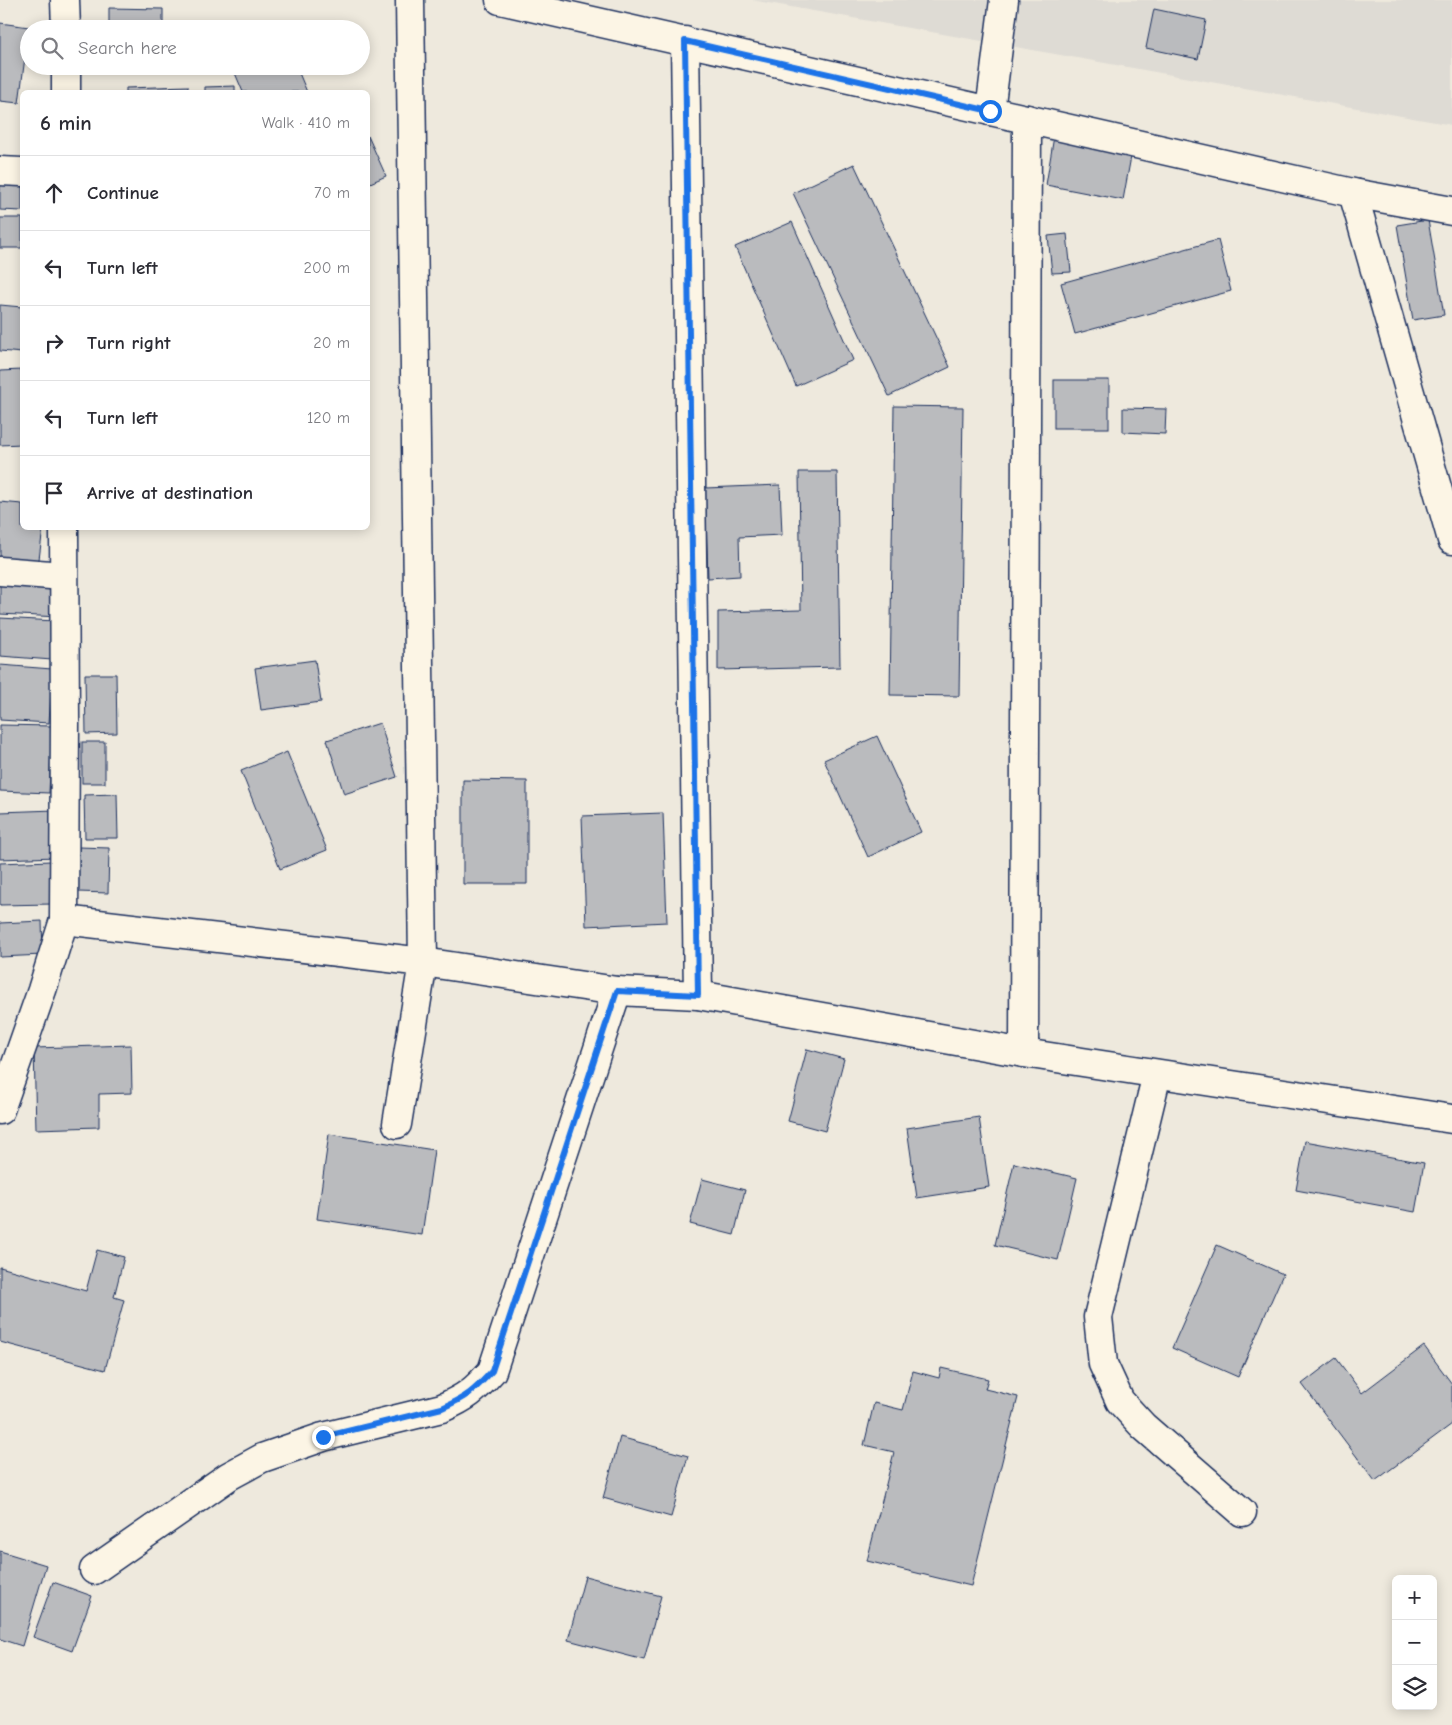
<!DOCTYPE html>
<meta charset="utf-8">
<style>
:root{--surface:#fff;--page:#f2f2f3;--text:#2b2b33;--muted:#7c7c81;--line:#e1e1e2}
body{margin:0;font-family:"Comic Neue",sans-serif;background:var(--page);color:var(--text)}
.controls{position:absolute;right:15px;bottom:15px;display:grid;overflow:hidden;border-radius:8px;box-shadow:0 2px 12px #0003}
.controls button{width:45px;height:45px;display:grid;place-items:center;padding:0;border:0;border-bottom:1px solid var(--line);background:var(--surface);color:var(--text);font:25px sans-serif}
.stop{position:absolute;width:15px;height:15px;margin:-11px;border:4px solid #1a73e8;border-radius:50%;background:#fff}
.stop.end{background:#1a73e8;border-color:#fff;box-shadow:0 1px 5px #0008}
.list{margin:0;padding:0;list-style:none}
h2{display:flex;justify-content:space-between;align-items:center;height:65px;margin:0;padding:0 20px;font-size:21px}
h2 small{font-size:16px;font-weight:400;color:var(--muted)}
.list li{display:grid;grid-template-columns:32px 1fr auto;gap:15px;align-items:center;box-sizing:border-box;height:75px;padding:0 20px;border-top:1px solid var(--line)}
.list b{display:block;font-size:19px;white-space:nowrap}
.list em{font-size:16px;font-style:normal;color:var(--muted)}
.icon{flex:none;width:28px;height:28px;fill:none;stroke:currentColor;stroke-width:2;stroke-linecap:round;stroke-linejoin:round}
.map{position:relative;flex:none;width:1452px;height:1725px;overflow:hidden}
.search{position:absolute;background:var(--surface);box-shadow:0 2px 12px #0003;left:20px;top:20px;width:350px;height:55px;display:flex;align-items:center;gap:12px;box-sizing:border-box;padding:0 18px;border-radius:28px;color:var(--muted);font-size:19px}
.panel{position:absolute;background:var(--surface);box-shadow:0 2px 12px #0003;left:20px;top:90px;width:350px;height:440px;border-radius:8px}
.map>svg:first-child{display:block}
.built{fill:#dedbd4}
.building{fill:#babbbe;stroke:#1b2f5e}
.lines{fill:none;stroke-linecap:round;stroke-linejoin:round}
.minor-casing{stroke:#1b2f5e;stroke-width:31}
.minor{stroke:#fcf5e5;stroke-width:28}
.route{stroke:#1a73e8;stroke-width:6}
</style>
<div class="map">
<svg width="1452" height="1725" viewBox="0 0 1452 1725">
<rect width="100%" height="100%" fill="#eee9dd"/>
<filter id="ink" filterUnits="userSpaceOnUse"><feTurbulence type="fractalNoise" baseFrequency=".02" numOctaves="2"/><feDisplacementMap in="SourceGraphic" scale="10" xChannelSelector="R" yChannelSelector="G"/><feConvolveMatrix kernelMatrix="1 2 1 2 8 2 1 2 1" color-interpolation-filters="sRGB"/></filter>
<g filter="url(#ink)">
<path class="built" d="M752 0H1452V125Z"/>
<g class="building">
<path d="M109 8 163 9V29H109Z"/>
<path d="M1154 9 1206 20 1198 59 1146 48Z"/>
<path d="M277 22 280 29H262Z"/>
<path d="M0 23 29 27 19 103 0 101Z"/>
<rect x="109" y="66" width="53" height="4"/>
<path d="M232 66H296L307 92H243Z"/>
<path d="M188 86V92H126V88Z"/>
<path d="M235 86V92H205V87Z"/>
<path d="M368 136 386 176 368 184Z"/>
<path d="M1054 136 1132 151 1123 200 1046 185Z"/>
<path d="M854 164 950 367 889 396 793 193Z"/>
<path d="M0 183 22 184V211L0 210Z"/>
<rect x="0" y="218" width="22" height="30"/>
<path d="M1428 220 1444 315 1413 320 1397 225Z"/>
<path d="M792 222 853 360 796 386 735 247Z"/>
<path d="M1067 234 1071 272 1052 273 1048 236Z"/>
<path d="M1218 240 1231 291 1075 334 1061 283Z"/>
<path d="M0 305 22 307V353L0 351Z"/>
<path d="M22 370V444L0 445V371Z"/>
<rect x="1054" y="380" width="55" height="48"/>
<path d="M894 406 963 407 959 696 890 695Z"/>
<path d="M1123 408 1166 409 1165 434 1123 432Z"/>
<path d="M799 472H837L840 667 718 670V612L801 610Z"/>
<path d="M780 485 782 535 739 537 740 576 708 578 705 488Z"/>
<path d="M0 502 22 504V528H43L38 567 0 563Z"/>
<path d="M0 580 61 583 59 617 0 614Z"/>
<path d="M0 618 55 621 52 660 0 656Z"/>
<path d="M315 660 321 702 261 710 255 668Z"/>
<path d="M0 665 52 669 49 723 0 720Z"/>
<path d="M85 674H116L117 733 86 734Z"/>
<path d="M380 723 397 777 344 794 327 740Z"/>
<path d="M0 725 52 726 49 793 0 791Z"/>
<path d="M877 736 921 832 868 857 824 760Z"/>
<rect x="82" y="742" width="23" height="41"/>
<path d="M287 752 327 850 280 869 241 771Z"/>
<path d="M463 780 527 781V884H463Z"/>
<path d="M117 794 118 838H85L84 795Z"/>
<path d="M55 810 57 857 0 859V812Z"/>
<path d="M663 813 667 922 586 926 582 816Z"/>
<path d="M79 847 109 848 108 893 78 892Z"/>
<path d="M51 861 52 904 0 905V863Z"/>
<path d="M42 921 43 955 0 957V923Z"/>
<path d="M131 1045 132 1093 99 1094V1127L36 1129 34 1048Z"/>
<path d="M807 1049 844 1059 825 1131 788 1121Z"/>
<path d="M979 1117 989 1187 917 1198 907 1128Z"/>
<path d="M329 1134 434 1150 422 1235 317 1219Z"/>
<path d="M1305 1141 1424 1163 1415 1212 1296 1190Z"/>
<path d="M1014 1163 1077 1178 1058 1260 995 1245Z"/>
<path d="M702 1179 745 1190 734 1235 690 1224Z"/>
<path d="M1217 1245 1283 1274 1238 1377 1172 1348Z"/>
<path d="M97 1250 124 1257 114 1297 124 1300 105 1370 0 1342V1267L86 1291Z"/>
<path d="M1424 1346 1452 1384V1424L1375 1481 1302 1384 1336 1358 1362 1393Z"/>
<path d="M941 1368 988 1379 985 1389 1018 1397 971 1586 867 1561 894 1452 864 1445 874 1403 903 1410 913 1371 939 1378Z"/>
<path d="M620 1437 688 1456 671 1517 603 1498Z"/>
<path d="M0 1551 46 1565 22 1646 0 1639Z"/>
<path d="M585 1576 661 1596 644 1660 568 1640Z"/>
<path d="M53 1582 92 1596 72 1651 33 1637Z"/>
</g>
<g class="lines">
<g class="minor-casing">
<g id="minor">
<path d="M65 0 66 29"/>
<path d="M500 0 1353 193 1452 211"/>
<path d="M685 41 698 995"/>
<path d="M66 66V92"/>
<path d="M990 111 1004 0"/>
<path d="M0 171 22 172"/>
<path d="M1353 193 1452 540"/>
<path d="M0 571 63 576"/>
<path d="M64 920 423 962 617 991 698 995 1024 1053 1452 1119"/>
<path d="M1024 1053 1027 119"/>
<path d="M1157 1074 1098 1317 1103 1364 1120 1401 1143 1426 1242 1512"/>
<path d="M0 1110 42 990 64 920 65 721 64 528"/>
<path d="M397 1124 423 962 410 0"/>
<path d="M94 1570 229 1476 262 1458 323 1437 442 1408C467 1397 474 1391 492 1371L617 991"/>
</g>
</g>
<use href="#minor" class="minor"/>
</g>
</g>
<g class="lines" filter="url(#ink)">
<path class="route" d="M323 1437 442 1408C467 1397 474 1391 492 1371L617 991 698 995 685 41 990 111"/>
</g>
</svg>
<div class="controls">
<button>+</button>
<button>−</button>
<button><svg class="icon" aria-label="layers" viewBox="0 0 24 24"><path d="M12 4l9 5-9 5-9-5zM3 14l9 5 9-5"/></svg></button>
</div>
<div class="stop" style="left:990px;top:111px"></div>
<div class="stop end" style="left:323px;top:1437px"></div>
<div class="search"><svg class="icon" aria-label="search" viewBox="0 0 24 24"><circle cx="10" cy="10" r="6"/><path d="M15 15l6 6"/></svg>Search here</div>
<section class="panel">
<h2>6 min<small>Walk · 410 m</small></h2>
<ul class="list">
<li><svg class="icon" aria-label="ahead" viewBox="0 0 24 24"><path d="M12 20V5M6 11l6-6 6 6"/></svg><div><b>Continue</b></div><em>70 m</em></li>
<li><svg class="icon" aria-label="left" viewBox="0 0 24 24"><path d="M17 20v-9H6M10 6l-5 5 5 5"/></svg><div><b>Turn left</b></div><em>200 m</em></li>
<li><svg class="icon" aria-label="right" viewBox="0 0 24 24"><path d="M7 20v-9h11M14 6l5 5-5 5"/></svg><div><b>Turn right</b></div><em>20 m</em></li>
<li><svg class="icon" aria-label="left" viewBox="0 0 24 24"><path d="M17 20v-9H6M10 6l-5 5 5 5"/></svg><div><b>Turn left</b></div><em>120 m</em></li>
<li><svg class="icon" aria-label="arrive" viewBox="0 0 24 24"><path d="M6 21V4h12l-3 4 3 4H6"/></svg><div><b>Arrive at destination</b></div></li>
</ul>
</section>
</div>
